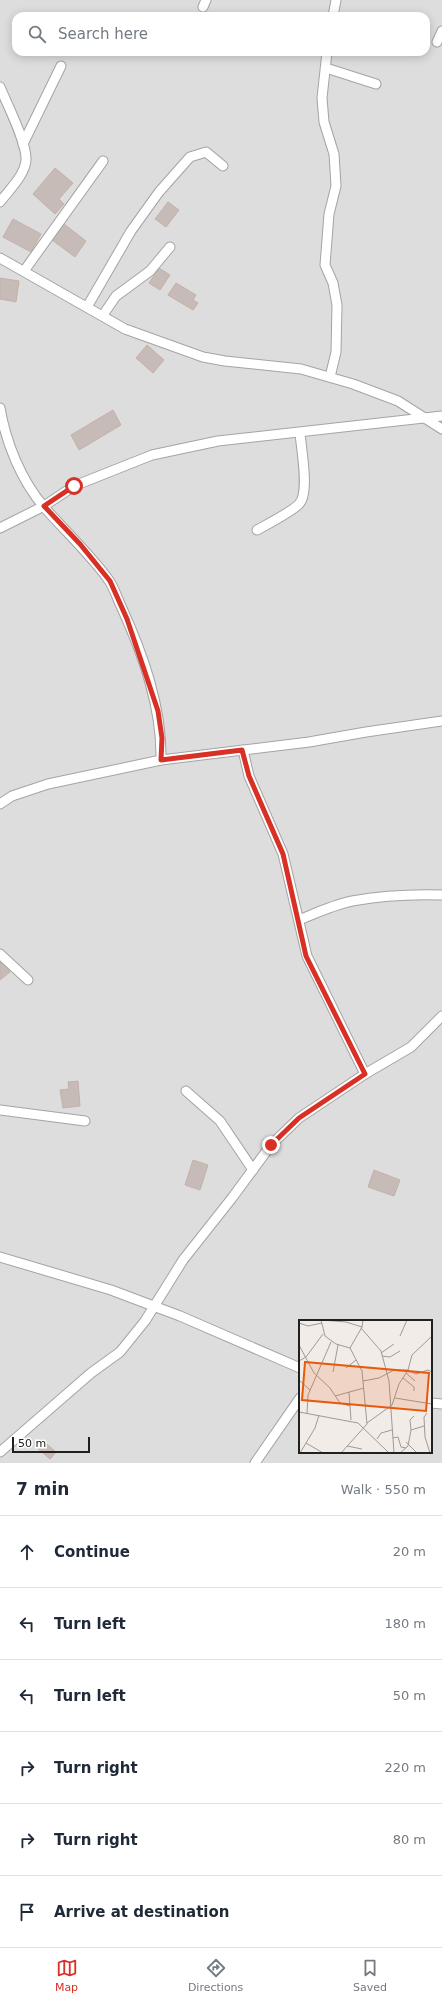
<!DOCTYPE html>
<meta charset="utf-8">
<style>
:root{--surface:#fff;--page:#f6f6f7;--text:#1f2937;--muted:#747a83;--line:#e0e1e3;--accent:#d93025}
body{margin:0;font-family:"DejaVu Sans",sans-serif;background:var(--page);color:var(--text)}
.scale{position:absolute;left:12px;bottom:10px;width:78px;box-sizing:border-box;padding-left:4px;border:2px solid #202020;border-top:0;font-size:11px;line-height:14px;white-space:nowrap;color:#202020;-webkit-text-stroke:3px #fff;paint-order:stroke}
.stop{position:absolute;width:12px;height:12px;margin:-9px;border:3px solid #d93025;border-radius:50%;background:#fff}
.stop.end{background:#d93025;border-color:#fff;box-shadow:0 1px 4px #0008}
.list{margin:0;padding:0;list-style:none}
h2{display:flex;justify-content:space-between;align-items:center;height:52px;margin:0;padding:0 16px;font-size:17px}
h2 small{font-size:13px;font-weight:400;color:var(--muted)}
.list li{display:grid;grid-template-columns:26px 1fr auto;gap:12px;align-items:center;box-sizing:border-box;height:72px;padding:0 16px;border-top:1px solid var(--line)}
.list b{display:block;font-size:15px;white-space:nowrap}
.list em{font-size:13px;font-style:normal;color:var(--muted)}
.icon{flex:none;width:22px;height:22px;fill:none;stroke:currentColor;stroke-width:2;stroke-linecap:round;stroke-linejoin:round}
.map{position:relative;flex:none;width:442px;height:1463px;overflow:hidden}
.search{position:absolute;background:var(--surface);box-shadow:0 2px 10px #0003;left:12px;right:12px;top:12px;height:44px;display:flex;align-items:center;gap:10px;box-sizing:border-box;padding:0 14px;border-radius:12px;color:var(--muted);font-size:15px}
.sheet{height:484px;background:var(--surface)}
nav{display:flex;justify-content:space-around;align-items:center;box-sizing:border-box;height:56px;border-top:1px solid var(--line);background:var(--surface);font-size:11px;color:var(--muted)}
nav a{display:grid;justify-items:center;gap:2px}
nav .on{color:var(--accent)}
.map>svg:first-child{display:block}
.residential{fill:#dedddd;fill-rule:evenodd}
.building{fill:#c6bbb6;stroke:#c3b1a9}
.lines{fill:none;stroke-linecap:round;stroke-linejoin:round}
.minor-casing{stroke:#a4a4a4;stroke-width:11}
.minor{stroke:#fff;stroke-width:9}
.route{stroke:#d93025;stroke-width:5}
.inset-road{fill:none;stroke:#9d9a97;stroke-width:1}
.view{fill:#e8590c;fill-opacity:0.15;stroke:#e8590c;stroke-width:2}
.inset-edge{fill:none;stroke:#202020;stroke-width:2}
</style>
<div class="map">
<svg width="442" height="1463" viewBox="0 0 442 1463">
<rect width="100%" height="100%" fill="#f1ece7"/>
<path class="residential" d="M0 0H442V1463H0ZM16 16H426V52H16ZM300 1321H431V1452H300Z"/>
<g class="building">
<path d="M55 168 73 183 59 199 64 204 55 214 33 194Z"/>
<path d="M168 202 179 210 166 227 155 219Z"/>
<path d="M13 219 41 234 31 252 3 237Z"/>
<path d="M64 224 86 241 75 257 52 240Z"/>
<path d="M159 268 170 275 160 290 149 283Z"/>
<path d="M0 278 19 281 16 302 0 299Z"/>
<path d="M176 283 196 295 193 300 198 303 193 310 168 295Z"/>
<path d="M147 345 164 360 153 373 136 358Z"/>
<path d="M113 410 121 425 79 450 71 435Z"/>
<path d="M1 959 10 972 0 980V960Z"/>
<path d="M78 1081 80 1106 63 1108 60 1090 69 1089 68 1082Z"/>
<path d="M193 1160 208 1165 200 1190 185 1185Z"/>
<path d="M374 1170 400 1180 394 1196 368 1187Z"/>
<path d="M43 1441 56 1452 50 1459 37 1448Z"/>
</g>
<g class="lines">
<g class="minor-casing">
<g id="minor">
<path d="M203 7 206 0"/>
<path d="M333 16 336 0"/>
<path d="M437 42 442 31"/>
<path d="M327 52 322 98 324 122 334 154 336 186 329 214 325 265 333 283 337 305 336 352 330 377"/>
<path d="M326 68 376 84"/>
<path d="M0 87C7 104 27 143 26 160 25 175 9 190 0 202"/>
<path d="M23 144 61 66"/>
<path d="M0 258 125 329 203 357 225 361 301 369 353 384 398 401 442 429"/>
<path d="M24 271 103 161"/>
<path d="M87 307 131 231 159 192 190 157 206 152 223 166"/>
<path d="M103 315 116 296 150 271 170 247"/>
<path d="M0 408C6 443 21 480 44 507 65 531 89 553 108 579 114 587 117 598 121 606 143 654 162 707 161 760"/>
<path d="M0 528 44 506 74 486 152 455 218 441 442 416"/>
<path d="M257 530C266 525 293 511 299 504 310 493 301 448 300 433"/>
<path d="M243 750 249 776 283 854 307 956 365 1074"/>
<path d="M0 804 12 796 48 784 161 760 309 742 366 732 442 721"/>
<path d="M299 920C316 913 333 905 352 901 380 896 413 894 442 895"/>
<path d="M0 954 28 980"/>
<path d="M186 1091 220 1121 253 1170"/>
<path d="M0 1110 85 1121"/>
<path d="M0 1257 111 1290 180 1316 300 1368"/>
<path d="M431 1403 442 1404"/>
<path d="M0 1452 91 1373 120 1352 145 1321 183 1260 232 1198 271 1145 299 1118 365 1074 411 1047 442 1016"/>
<path d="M255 1463 300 1398"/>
</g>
</g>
<use href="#minor" class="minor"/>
</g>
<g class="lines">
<path class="route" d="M74 486 44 506 80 544 110 581 127 619 158 711 162 738 161 760 242 750 249 776 283 854 306 956 365 1074 299 1118 271 1145"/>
</g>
<g transform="translate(299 1320)">
<rect width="133" height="133" fill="#f1ece7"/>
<path class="inset-road" d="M22 0 26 16 37 24 51 28 63 51 68 104 42 133M23 0 47 2 63 7M0 3 9 6 23 3M62 8 82 31 90 61 95 133M101 16 108 0M0 25 15 53 31 68 41 83 51 86M51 28 63 7 64 0M82 33 95 24M83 36 91 37 101 31M0 41 7 37 24 14M47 48 57 40M34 52 39 25M107 53 116 61M104 58 115 67V71M0 60 11 70M64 61 80 58 95 50H109L117 54 129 50 133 52M50 72 52 100M36 76 65 68M96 78 133 84M0 92 59 103 90 133M8 93 9 75 32 22M128 93 125 97 126 117 131 133M68 103 93 85 100 64 109 50 113 35 133 16M112 110 111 100 115 96M94 118 99 117 102 127 107 128M78 119 82 113 93 110M107 122 118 133M7 123 24 133M48 126 63 129M1 133 16 108 20 95M101 133 109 126 112 110 125 106"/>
<path class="view" d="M6 42 130 53 127 91 3 80Z"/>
<rect width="133" height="133" class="inset-edge"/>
</g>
</svg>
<div class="scale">50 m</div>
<div class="stop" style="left:74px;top:486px"></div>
<div class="stop end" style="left:271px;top:1145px"></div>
<div class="search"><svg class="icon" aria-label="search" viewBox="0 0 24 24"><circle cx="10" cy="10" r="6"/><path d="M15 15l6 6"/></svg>Search here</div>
</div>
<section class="sheet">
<h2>7 min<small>Walk · 550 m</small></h2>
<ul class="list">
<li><svg class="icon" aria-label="ahead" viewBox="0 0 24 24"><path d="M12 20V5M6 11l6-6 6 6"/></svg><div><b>Continue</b></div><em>20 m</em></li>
<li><svg class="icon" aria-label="left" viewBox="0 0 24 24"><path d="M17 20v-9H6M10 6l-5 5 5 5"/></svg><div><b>Turn left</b></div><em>180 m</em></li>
<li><svg class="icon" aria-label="left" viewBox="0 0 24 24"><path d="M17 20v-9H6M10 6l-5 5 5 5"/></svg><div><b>Turn left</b></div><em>50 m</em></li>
<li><svg class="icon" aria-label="right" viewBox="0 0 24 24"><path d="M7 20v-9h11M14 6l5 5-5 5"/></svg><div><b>Turn right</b></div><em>220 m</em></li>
<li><svg class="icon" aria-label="right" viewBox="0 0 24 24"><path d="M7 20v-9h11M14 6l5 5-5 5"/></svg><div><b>Turn right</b></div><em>80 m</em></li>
<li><svg class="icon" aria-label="arrive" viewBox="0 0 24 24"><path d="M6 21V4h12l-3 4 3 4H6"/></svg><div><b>Arrive at destination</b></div></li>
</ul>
</section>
<nav>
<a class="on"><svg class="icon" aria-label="map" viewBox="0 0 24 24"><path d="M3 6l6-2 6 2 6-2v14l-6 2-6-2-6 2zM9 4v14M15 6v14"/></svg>Map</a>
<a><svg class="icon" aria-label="directions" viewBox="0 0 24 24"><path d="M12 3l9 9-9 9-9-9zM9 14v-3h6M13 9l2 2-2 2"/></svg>Directions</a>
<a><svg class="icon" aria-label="saved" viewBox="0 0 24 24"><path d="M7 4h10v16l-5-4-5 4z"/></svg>Saved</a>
</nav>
